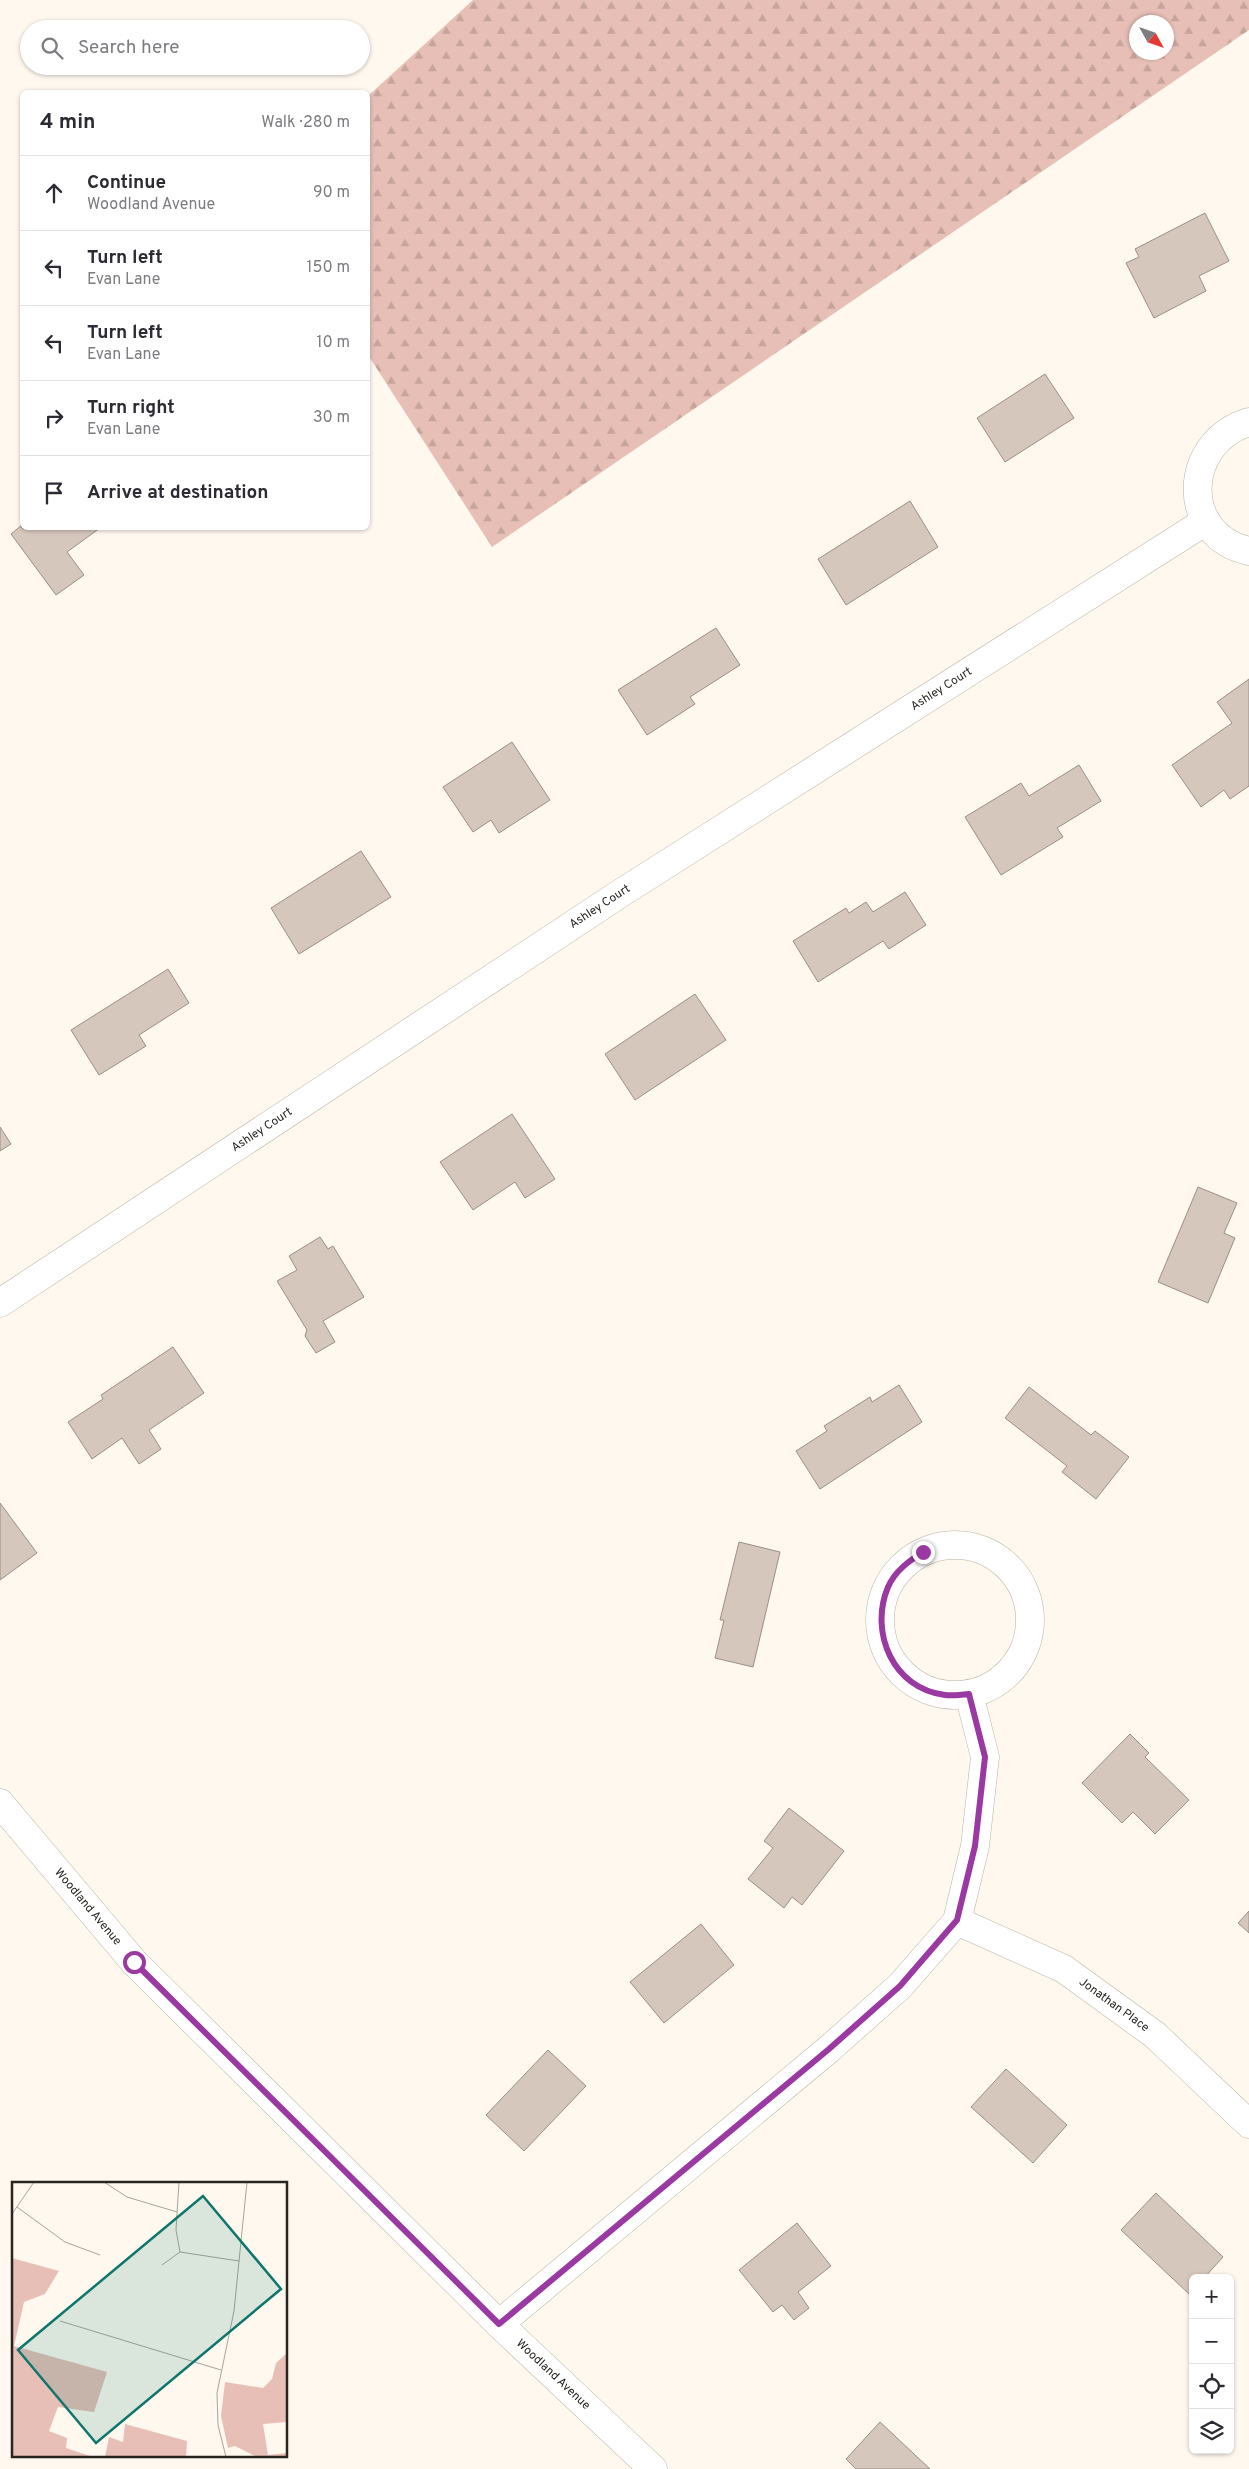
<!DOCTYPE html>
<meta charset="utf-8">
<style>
:root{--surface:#fff;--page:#f7f7f7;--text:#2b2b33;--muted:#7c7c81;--line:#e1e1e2}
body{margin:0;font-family:Overpass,sans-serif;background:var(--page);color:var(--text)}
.controls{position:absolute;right:15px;bottom:15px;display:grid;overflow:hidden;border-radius:8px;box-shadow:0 1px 4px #0004}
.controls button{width:45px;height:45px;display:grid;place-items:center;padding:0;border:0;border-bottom:1px solid var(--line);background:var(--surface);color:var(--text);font:25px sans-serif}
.compass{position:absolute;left:1129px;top:15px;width:45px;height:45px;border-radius:50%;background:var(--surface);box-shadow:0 1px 4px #0004;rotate:130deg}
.stop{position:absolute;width:15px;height:15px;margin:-11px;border:4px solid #9a39a1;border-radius:50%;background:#fff}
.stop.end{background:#9a39a1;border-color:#fff;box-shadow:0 1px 5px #0008}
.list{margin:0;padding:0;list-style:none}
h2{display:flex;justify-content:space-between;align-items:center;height:65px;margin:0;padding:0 20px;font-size:21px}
h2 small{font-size:16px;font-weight:400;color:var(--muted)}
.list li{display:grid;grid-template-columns:32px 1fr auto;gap:15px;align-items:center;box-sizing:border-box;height:75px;padding:0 20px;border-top:1px solid var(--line)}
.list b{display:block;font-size:19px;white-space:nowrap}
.list p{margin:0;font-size:16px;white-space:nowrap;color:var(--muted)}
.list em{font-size:16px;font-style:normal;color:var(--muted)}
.icon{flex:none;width:28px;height:28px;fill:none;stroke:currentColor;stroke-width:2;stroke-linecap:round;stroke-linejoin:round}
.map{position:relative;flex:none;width:1249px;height:2469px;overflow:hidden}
.search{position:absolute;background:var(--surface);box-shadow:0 1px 4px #0004;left:20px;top:20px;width:350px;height:55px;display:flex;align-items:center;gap:12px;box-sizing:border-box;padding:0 18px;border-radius:28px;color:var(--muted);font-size:19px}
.panel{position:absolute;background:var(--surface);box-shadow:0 1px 4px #0004;left:20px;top:90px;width:350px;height:440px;border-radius:8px}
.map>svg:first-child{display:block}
.forest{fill:url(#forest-firs);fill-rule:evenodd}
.building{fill:#d6c7bd;stroke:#9c8e84}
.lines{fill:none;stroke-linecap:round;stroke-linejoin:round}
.street-casing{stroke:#bab1a3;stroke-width:29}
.secondary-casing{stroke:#bab1a3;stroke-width:29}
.street{stroke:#fff;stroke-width:28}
.secondary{stroke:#fff;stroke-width:28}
.route{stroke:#9a39a1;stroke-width:6}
.labels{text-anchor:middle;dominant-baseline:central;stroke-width:5;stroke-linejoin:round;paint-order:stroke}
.street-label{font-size:12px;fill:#282520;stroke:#fef8ef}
.inset-road{fill:none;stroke:#a8a49c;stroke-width:1}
.view{fill:#0f766e;fill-opacity:0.15;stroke:#0f766e;stroke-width:2.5}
.inset-edge{fill:none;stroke:#282520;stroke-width:2.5}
</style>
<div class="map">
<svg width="1249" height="2469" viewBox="0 0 1249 2469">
<defs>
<pattern id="forest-firs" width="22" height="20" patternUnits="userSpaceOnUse" patternTransform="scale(1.25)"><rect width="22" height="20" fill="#e7bfb6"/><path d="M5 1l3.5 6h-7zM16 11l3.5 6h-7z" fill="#c6a49c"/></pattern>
</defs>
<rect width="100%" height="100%" fill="#fef8ef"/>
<path class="forest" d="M473 0H1249V30L492 547 368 355V96ZM1136 22H1166V52H1136Z"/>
<g class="building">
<path d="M1205 213 1229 261 1199 276 1206 291 1154 318 1126 263 1139 257 1135 249Z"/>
<path d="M1045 374 1074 418 1005 462 977 418Z"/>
<path d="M910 501 938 547 846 605 818 559Z"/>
<path d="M22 525V528H100L67 552 84 575 56 595 11 534Z"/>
<path d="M716 628 740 665 690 697 695 704 647 735 618 690Z"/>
<path d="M1249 679V786L1230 799 1224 790 1201 807 1172 765 1232 723 1217 702Z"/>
<path d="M512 742 550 800 499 833 491 820 473 832 443 787Z"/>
<path d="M1079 765 1101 801 1057 828 1063 837 1001 875 965 817 1021 783 1029 796Z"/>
<path d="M361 851 391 897 299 954 271 908Z"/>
<path d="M905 892 926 925 889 949 883 941 818 982 793 941 846 908 849 913 866 902 873 912Z"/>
<path d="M168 969 189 1003 139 1035 146 1046 99 1075 71 1030Z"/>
<path d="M695 994 726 1040 635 1100 605 1054Z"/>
<path d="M512 1114 555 1179 525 1198 515 1182 473 1210 440 1162Z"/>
<path d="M0 1127 11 1144 0 1151Z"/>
<path d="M1198 1187 1237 1203 1224 1233 1235 1238 1208 1303 1158 1282Z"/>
<path d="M320 1237 328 1249 333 1246 364 1297 323 1321 335 1342 316 1353 305 1336 307 1330 277 1281 297 1270 289 1256Z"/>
<path d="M173 1347 204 1393 149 1430 161 1449 139 1464 122 1438 92 1459 68 1422 103 1399 101 1395Z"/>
<path d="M899 1385 922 1422 820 1489 796 1451 827 1431 824 1426 870 1397 872 1402Z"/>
<path d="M1029 1387 1091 1435 1095 1431 1129 1457 1096 1499 1062 1472 1067 1466 1005 1418Z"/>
<path d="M0 1503 37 1553 0 1580Z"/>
<path d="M739 1542 780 1552 753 1667 715 1658 724 1620H720Z"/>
<path d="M1130 1734 1149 1753 1145 1757 1189 1800 1155 1834 1133 1812 1122 1823 1082 1783Z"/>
<path d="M789 1808 844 1851 802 1905 792 1897 784 1908 748 1879 773 1848 764 1841Z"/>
<path d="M1249 1911V1933L1238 1923Z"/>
<path d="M701 1924 734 1965 664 2023 630 1982Z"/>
<path d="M548 2050 586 2086 524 2151 486 2115Z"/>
<path d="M1006 2069 1067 2125 1033 2163 971 2107Z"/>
<path d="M1156 2193 1223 2257 1204 2278H1193V2290L1189 2294 1121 2230Z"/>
<path d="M797 2223 831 2266 798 2292 809 2308 794 2320 782 2305 773 2312 739 2270Z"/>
<path d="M880 2422 930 2469H856L846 2459Z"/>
</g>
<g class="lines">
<g class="street-casing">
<g id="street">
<path d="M1249 422C1182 442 1179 536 1249 551"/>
<path id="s1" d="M0 1303 621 893 1206 521"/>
<circle cx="955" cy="1620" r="75"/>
<path id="s2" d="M957 1921 1064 1969 1155 2035 1249 2124"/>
<path d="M499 2324 829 2049 900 1986 957 1921 975 1846 985 1757 969 1694"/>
</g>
</g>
<g class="secondary-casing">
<g id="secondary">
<path id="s3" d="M0 1803 134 1962 499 2324 653 2469"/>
</g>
</g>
<use href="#street" class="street"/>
<use href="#secondary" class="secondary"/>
</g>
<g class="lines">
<path class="route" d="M134 1962 499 2324 829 2049 900 1986 957 1920 975 1846 985 1757 969 1694C961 1695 953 1696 945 1695 893 1689 869 1632 888 1587 895 1571 909 1561 923 1552"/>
</g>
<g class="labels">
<g class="street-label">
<text stroke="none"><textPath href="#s1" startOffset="1124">Ashley Court</textPath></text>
<text stroke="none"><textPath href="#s1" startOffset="719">Ashley Court</textPath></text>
<text stroke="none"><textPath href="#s1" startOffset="314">Ashley Court</textPath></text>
<text stroke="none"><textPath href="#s3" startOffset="136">Woodland Avenue</textPath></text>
<text stroke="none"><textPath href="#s2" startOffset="179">Jonathan Place</textPath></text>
<text stroke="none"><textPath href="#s3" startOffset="796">Woodland Avenue</textPath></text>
</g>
</g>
<g transform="translate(12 2182)">
<rect width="275" height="275" fill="#fef8ef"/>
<path d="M0 76 47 89 33 112 12 120 2 164 95 190 82 230 46 225 37 249 55 256 54 266 81 275H0ZM275 171V240L251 242 256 273 275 271V275H245L223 264 216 266 209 234 213 200 251 206 260 197 264 181ZM113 242 175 259 174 275H93L97 255 111 260Z" fill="#e7bfb6"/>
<path class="inset-road" d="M92 0 115 15 165 30M167 0 164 48 168 70M5 25 53 60 88 73M0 32 22 0M150 83 168 70 227 79M48 139 209 188M214 275 206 243 205 211 222 129 235 0"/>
<path class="view" d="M191 14 269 107 84 261 6 168Z"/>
<rect width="275" height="275" class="inset-edge"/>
</g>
</svg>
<div class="controls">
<button>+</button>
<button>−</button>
<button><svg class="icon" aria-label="locate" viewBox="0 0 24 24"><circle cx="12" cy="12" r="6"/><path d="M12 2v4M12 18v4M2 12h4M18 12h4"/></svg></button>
<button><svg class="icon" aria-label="layers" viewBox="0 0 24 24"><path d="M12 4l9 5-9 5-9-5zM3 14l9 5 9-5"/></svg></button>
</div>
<svg class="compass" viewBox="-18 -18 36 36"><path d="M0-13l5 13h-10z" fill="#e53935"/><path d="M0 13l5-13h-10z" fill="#7c7c81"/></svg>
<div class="stop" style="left:134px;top:1962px"></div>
<div class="stop end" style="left:923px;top:1552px"></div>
<div class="search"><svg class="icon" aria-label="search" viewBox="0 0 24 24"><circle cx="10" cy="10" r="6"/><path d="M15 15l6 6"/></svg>Search here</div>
<section class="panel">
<h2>4 min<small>Walk · 280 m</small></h2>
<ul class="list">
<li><svg class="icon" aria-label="ahead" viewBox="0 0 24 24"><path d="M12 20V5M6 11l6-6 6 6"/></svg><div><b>Continue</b><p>Woodland Avenue</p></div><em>90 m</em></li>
<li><svg class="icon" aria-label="left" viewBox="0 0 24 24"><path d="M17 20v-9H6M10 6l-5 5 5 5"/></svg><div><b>Turn left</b><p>Evan Lane</p></div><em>150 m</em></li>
<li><svg class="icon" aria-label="left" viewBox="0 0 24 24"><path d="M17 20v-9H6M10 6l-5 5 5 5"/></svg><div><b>Turn left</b><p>Evan Lane</p></div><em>10 m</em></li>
<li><svg class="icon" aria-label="right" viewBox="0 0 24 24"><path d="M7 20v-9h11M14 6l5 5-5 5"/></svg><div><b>Turn right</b><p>Evan Lane</p></div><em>30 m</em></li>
<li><svg class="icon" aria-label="arrive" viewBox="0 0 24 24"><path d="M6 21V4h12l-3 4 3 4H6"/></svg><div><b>Arrive at destination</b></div></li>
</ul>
</section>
</div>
